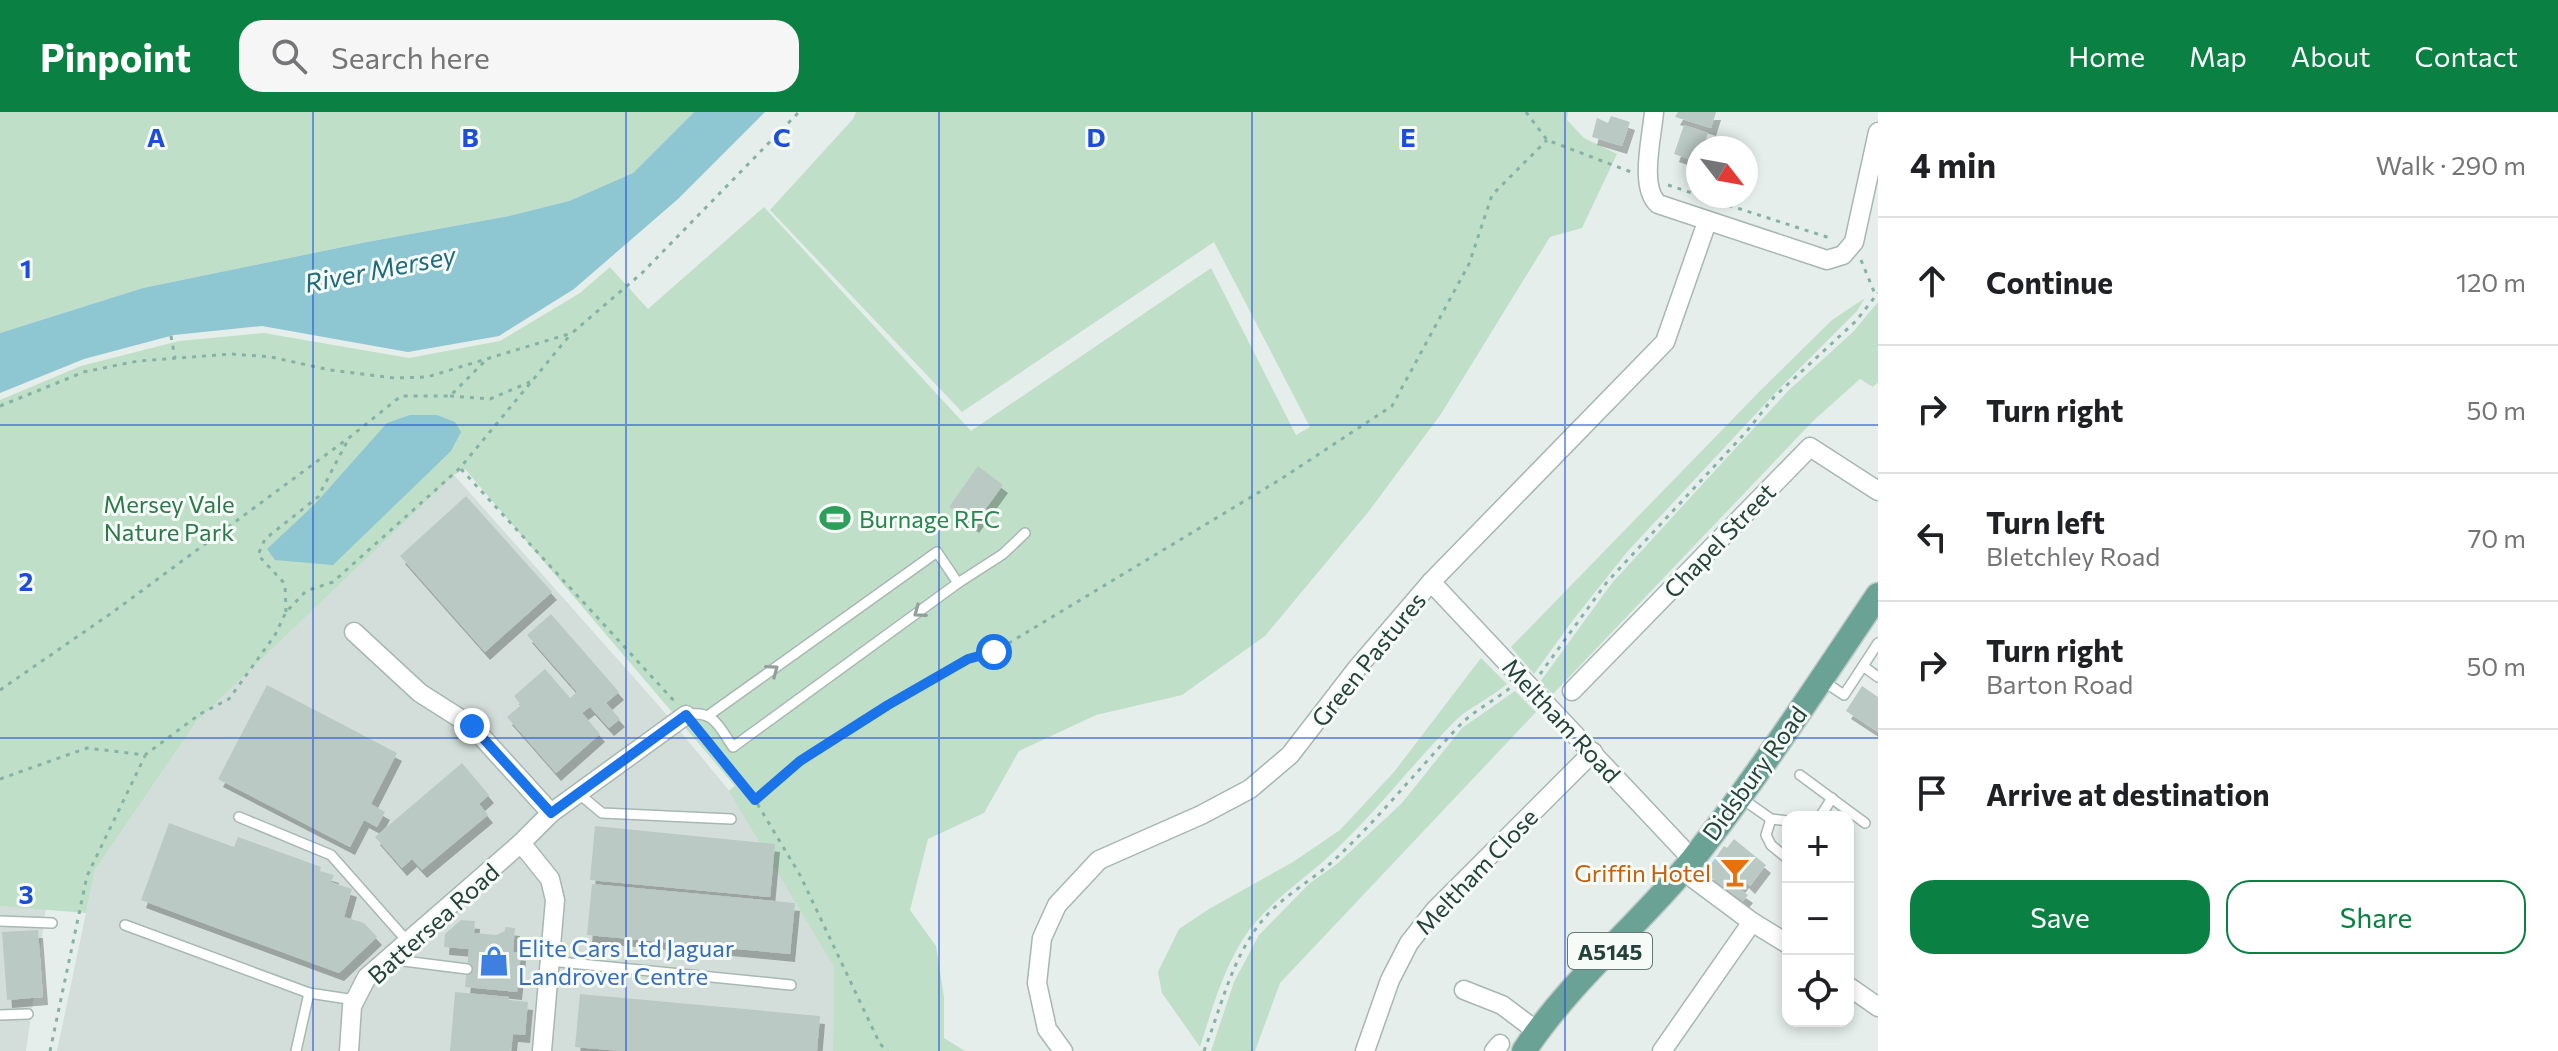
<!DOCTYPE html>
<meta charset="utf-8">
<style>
:root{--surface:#fff;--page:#f6f6f6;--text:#202124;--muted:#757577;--line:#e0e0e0;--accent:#0b8043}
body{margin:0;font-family:Commissioner,sans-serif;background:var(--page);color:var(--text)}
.controls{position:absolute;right:24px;bottom:24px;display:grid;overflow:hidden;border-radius:16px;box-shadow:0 4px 12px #0003}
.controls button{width:72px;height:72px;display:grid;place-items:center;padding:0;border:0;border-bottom:2px solid var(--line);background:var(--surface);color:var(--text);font:40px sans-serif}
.compass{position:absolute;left:1686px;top:24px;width:72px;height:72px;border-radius:50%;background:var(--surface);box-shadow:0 4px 12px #0003;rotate:121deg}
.stop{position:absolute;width:24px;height:24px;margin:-18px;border:6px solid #1a73e8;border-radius:50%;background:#fff}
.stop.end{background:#1a73e8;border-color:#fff;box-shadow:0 2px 8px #0008}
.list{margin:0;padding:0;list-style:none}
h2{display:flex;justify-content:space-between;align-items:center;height:104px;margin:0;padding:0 32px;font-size:34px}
h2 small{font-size:26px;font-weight:400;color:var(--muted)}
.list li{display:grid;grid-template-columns:52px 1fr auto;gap:24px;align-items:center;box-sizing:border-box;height:128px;padding:0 32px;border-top:2px solid var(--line)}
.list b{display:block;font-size:30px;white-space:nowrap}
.list p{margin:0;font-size:26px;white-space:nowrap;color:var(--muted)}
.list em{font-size:26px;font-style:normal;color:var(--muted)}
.actions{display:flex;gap:16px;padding:24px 32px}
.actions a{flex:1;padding:18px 0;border:2px solid var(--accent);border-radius:24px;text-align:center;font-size:28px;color:var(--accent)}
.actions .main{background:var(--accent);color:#fff}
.icon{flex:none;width:44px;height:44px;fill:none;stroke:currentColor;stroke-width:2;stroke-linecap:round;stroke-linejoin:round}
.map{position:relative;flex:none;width:1878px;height:939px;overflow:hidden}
header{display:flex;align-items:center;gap:48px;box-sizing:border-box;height:112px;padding:0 40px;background:var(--accent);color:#fff}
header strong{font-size:38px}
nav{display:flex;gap:44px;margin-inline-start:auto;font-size:28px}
.search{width:560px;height:72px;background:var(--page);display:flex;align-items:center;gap:20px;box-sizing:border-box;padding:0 28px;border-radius:24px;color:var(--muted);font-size:30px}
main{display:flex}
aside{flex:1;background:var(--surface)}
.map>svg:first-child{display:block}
.built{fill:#d3deda}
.green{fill:#bfdfc8}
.water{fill:#8ec6d2}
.building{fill:#bbc9c4;filter:url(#shadow)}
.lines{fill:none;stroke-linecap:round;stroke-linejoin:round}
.lane-casing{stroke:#a7b7b2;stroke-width:12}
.street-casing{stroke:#a7b7b2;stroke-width:21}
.primary-casing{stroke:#c2cac8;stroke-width:27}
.path{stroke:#86b2a5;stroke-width:3;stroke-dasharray:4 6;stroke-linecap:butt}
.lane{stroke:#fff;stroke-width:9}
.street{stroke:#fff;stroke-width:18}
.primary{stroke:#6aa396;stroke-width:24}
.oneway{stroke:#92a09c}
.route{stroke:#1a73e8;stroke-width:10}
.grid{fill:none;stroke:#1d4ed8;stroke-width:2;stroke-opacity:0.55}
.labels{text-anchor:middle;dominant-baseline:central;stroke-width:6;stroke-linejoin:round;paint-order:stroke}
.shield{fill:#f6fbf8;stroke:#637973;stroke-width:2}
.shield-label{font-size:22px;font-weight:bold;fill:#24413a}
.park-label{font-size:24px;fill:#2e784c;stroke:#f6fbf8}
.leisure-label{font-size:24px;fill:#27864d;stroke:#f6fbf8;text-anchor:start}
.street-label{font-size:24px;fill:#24413a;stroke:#f6fbf8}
.food-label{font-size:24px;fill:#c56008;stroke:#f6fbf8;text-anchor:end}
.shop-label{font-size:24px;fill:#366cbe;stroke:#f6fbf8;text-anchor:start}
.water-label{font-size:26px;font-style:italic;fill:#1e6b7d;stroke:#f6fbf8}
.grid-label{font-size:26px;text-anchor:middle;font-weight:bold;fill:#1d4ed8;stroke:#f6fbf8;stroke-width:6;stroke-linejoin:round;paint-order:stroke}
</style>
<header>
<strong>Pinpoint</strong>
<div class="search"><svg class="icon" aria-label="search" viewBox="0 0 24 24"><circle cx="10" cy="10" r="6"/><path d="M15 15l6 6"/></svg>Search here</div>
<nav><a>Home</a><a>Map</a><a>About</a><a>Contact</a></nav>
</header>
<main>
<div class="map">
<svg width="1878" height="939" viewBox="0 0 1878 939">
<defs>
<filter id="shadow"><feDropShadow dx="5" dy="8" stdDeviation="0" flood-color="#0004"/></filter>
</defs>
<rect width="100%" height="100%" fill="#e5eeeb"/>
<g class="built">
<path d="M454 363 660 595 775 734 834 855 833 939H57L95 758 197 609Z"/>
<path d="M0 794 46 796 26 939H0Z"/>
</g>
<g class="green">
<path d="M0 0H694L633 61 569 89 509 104 367 130 143 176 0 221Z"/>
<path d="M856 0H1568L1567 8 1584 26 1617 42 1582 116 1550 125 1441 302 1369 399 1265 524 1182 583 1096 603 1019 639 984 701 928 727 910 798 936 834 944 885V926L965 939H833L834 855 729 679 735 674 465 357 454 363 197 609 95 758 86 801 0 794V288L81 254 179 229 264 221 409 246 500 229 580 181 610 155 648 197 764 95 971 319 1211 156 1296 323 1310 315 1214 130 962 300 770 98 853 7Z"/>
<path d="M1865 186 1857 199 1779 277 1627 440 1573 508 1534 562 1511 535 1760 279 1832 208Z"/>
<path d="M1878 190V270L1873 275 1860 267 1813 309 1553 582 1540 570 1612 471 1788 279 1853 220Z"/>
<path d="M1481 546 1507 572C1493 584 1469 596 1457 607 1412 652 1374 703 1327 746 1298 772 1265 793 1243 827 1222 861 1212 897 1200 935L1162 881 1158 860 1179 817 1209 797 1293 750 1340 718 1394 660Z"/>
<path d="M1515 579 1536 600 1280 871 1255 939H1211L1234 870 1259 823 1310 771 1337 752 1402 691 1462 616Z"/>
</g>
<g class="water">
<path d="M694 0H765L678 87 574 177 499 224 408 240 262 214 174 223 84 247 0 281V221L143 176 367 130 509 104 569 89 633 61Z"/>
<path d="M410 303H437L455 310 461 320 451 339 333 453 275 448 267 437 315 392 387 311Z"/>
</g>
<g class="building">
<path d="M1678 0H1716L1711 16 1675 5Z"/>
<path d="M1611 4 1630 10 1622 34 1592 25 1597 6 1608 11Z"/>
<path d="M1684 13 1708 21 1703 36H1698V50L1674 42Z"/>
<path d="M978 354 1003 373 974 413 949 395Z"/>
<path d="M466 384 552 480 485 540 400 444Z"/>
<path d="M551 502 619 580 606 591 620 607 609 616 590 595 582 601 600 622 556 661 507 605 521 593 514 584 545 557 570 586 577 580 527 523Z"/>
<path d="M267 573 397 641 371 692 385 700 377 715 364 708 350 735 218 667Z"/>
<path d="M1862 574 1878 585V620L1846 599Z"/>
<path d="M462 651 489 683 479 692 488 703 422 758 412 747 402 756 375 725Z"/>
<path d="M169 711 234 735 238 725 321 755 320 759 334 763 331 770 352 777 344 805 364 811 377 825 339 861 141 788Z"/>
<path d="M595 714 775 732 770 785 590 768Z"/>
<path d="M1734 727 1766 753 1750 774 1744 768 1738 776 1748 783 1743 789 1709 764V755L1724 734 1727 736Z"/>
<path d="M592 772 795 791 790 842 587 823Z"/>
<path d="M461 808 475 809 474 821 496 823 505 819V815L515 816 513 840 521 841 517 880 465 875 469 837 444 835 445 822Z"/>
<path d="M38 818 43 885 7 888 2 820Z"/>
<path d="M455 880 509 885V888L528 890 525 923 513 922 511 939H450Z"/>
<path d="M580 882 820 904 817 939H621L575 935Z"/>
</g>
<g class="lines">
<g class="lane-casing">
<g id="lane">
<path d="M958 471 1003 442 1025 421"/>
<path d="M1863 554 1878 531"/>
<path d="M1823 569 1844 583 1863 554 1878 565"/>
<path d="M686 603C714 597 719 615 733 635L958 471 937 440 709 603"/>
<path d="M1800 663 1865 711"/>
<path d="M578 681 602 701 731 707"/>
<path d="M1741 686 1771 707 1788 709"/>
<path d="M239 705 331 743 408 830"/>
<path d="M1820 705 1832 686"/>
<path d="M1771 707 1766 723 1771 733 1788 747"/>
<path d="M0 809 52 811"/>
<path d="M125 813 309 881 355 888"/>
<path d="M388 847 467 857"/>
<path d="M550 849 791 873"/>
<path d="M0 903 28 902"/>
<path d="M296 939 309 881"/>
</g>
</g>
<g class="street-casing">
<g id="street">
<path d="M1654 0C1652 25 1639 75 1658 92L1827 148 1843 143 1854 130 1878 20"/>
<path d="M1431 470 1692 747"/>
<path d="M354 520 420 581 472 614 551 701"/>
<path d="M1572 579 1810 335 1878 379"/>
<path d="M521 731 550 767 555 788 542 939"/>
<path d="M1682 758 1752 810 1788 832"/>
<path d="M1848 874 1878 895"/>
<path d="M1464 878 1502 893 1538 920"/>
<path d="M349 939 352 894 367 865 521 731 551 701 686 603"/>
<path d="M1063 939 1047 917 1037 871 1042 826 1057 793 1099 748 1201 703 1250 677 1290 643 1358 555 1431 470 1665 230 1707 110"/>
<path d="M1365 939 1390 868 1409 831 1435 798 1593 640"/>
<path d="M1494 939 1500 932"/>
<path d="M1662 939 1752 810"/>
</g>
</g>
<g class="primary-casing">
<path id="primary" d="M1524 939C1570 869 1640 812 1693 747 1759 663 1818 572 1878 483"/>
</g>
<g class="path">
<path d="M1526 0 1547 28 1631 60"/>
<path d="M1668 73 1698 83"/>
<path d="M1700 84 1833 127"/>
<path d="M1861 148 1875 182"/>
<path d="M171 224 175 246"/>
<path d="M450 284 490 287 530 270"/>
<path d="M0 294 84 260 138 249 231 242 271 245 330 258 395 266 427 265 572 221 642 161 799 0"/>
<path d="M461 357 675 590"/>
<path d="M286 500 285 472 258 443 265 427 318 385 349 326"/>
<path d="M1540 562 1607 470 1747 319 1774 285 1856 209 1878 181"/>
<path d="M0 578 113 500 350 325 401 284H450L484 250"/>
<path d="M695 614 755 688 800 763 880 932 888 939"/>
<path d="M0 667 87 636 145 643 200 602 229 587 275 523 286 500 306 479 333 470 460 356 570 223"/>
<path d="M755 688 800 649 888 593 968 547 994 540 1281 367 1392 294 1469 152 1492 83 1547 28"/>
<path d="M50 939 87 764 145 644"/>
<path d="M1204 939C1221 896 1231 848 1261 810 1280 786 1308 771 1331 751 1378 708 1417 658 1461 612 1475 598 1495 588 1510 576"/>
</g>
<use href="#lane" class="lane"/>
<use href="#street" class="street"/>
<use href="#primary" class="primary"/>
</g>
<defs><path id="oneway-chevron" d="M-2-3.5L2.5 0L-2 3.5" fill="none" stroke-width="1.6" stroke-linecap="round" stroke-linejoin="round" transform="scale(2)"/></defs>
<g class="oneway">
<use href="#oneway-chevron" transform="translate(919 500) rotate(144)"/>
<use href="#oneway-chevron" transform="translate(773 558) rotate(-36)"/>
</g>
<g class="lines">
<path class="route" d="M472 614 551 701 686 603 755 688 800 649 888 593 968 547 994 540"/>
</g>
<path class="grid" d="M313 0V939M626 0V939M939 0V939M1252 0V939M1565 0V939M0 313H1878M0 626H1878"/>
<defs>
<g id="stadium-bare" transform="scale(2.4)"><path d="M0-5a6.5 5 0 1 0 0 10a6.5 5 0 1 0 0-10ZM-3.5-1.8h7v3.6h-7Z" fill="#2e9e5b" stroke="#f6fbf8" stroke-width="2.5" paint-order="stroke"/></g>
<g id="bar-bare" transform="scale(2.4)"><path d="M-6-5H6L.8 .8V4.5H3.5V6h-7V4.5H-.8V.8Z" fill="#e8710a" stroke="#f6fbf8" stroke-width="2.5" paint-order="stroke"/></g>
<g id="shop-bare" transform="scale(2.4)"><path d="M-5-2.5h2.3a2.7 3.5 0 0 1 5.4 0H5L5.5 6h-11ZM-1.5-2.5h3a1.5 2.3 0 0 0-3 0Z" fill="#3f7fe0" stroke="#f6fbf8" stroke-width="2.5" paint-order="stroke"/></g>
</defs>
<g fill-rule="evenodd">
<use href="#stadium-bare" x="835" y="406"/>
<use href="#bar-bare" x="1735" y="760"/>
<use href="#shop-bare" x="494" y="849"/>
</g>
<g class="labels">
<rect class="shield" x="1568" y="821" width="84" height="36" rx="6"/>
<g class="shield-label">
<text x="1610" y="839">A5145</text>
</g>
<g class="park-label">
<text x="169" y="391">Mersey Vale<tspan x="169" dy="28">Nature Park</tspan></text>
</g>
<g class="leisure-label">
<text x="859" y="406">Burnage RFC</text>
</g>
<g class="street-label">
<text transform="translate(1719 428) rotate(-46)">Chapel Street</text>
<text transform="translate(1368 547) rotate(-51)">Green Pastures</text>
<text transform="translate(1562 608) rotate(47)">Meltham Road</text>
<text transform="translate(1754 661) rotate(-54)">Didsbury Road</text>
<text transform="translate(1476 759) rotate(-46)">Meltham Close</text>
<text transform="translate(433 811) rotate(-42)">Battersea Road</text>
</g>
<g class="food-label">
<text x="1711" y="760">Griffin Hotel</text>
</g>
<g class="shop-label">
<text x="518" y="835">Elite Cars Ltd Jaguar<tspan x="518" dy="28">Landrover Centre</tspan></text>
</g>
<g class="water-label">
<text transform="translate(380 156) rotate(-11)">River Mersey</text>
</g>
</g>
<g class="grid-label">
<text x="156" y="35">A</text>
<text x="470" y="35">B</text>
<text x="782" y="35">C</text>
<text x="1096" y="35">D</text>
<text x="1408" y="35">E</text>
<text x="26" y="166">1</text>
<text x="26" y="479">2</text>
<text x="26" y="792">3</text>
</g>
</svg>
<div class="controls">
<button>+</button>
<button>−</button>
<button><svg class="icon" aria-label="locate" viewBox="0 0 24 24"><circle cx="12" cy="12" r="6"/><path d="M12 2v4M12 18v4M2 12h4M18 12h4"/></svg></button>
</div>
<svg class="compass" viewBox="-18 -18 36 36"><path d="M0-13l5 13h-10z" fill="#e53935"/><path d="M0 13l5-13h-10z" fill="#757577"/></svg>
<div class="stop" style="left:994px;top:540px"></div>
<div class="stop end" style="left:472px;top:614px"></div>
</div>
<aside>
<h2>4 min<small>Walk · 290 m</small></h2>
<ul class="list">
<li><svg class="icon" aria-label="ahead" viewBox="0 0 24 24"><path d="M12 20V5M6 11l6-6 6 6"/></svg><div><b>Continue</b></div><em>120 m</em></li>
<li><svg class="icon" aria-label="right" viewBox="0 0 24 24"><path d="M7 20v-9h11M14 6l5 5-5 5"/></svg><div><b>Turn right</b></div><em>50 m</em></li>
<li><svg class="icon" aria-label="left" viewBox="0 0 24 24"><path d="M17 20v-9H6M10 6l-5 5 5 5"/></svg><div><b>Turn left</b><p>Bletchley Road</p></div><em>70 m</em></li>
<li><svg class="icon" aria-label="right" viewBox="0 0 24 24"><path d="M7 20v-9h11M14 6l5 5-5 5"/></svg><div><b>Turn right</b><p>Barton Road</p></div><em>50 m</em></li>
<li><svg class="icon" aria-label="arrive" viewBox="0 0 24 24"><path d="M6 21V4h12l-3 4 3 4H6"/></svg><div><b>Arrive at destination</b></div></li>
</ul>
<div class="actions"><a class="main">Save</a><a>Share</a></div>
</aside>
</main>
